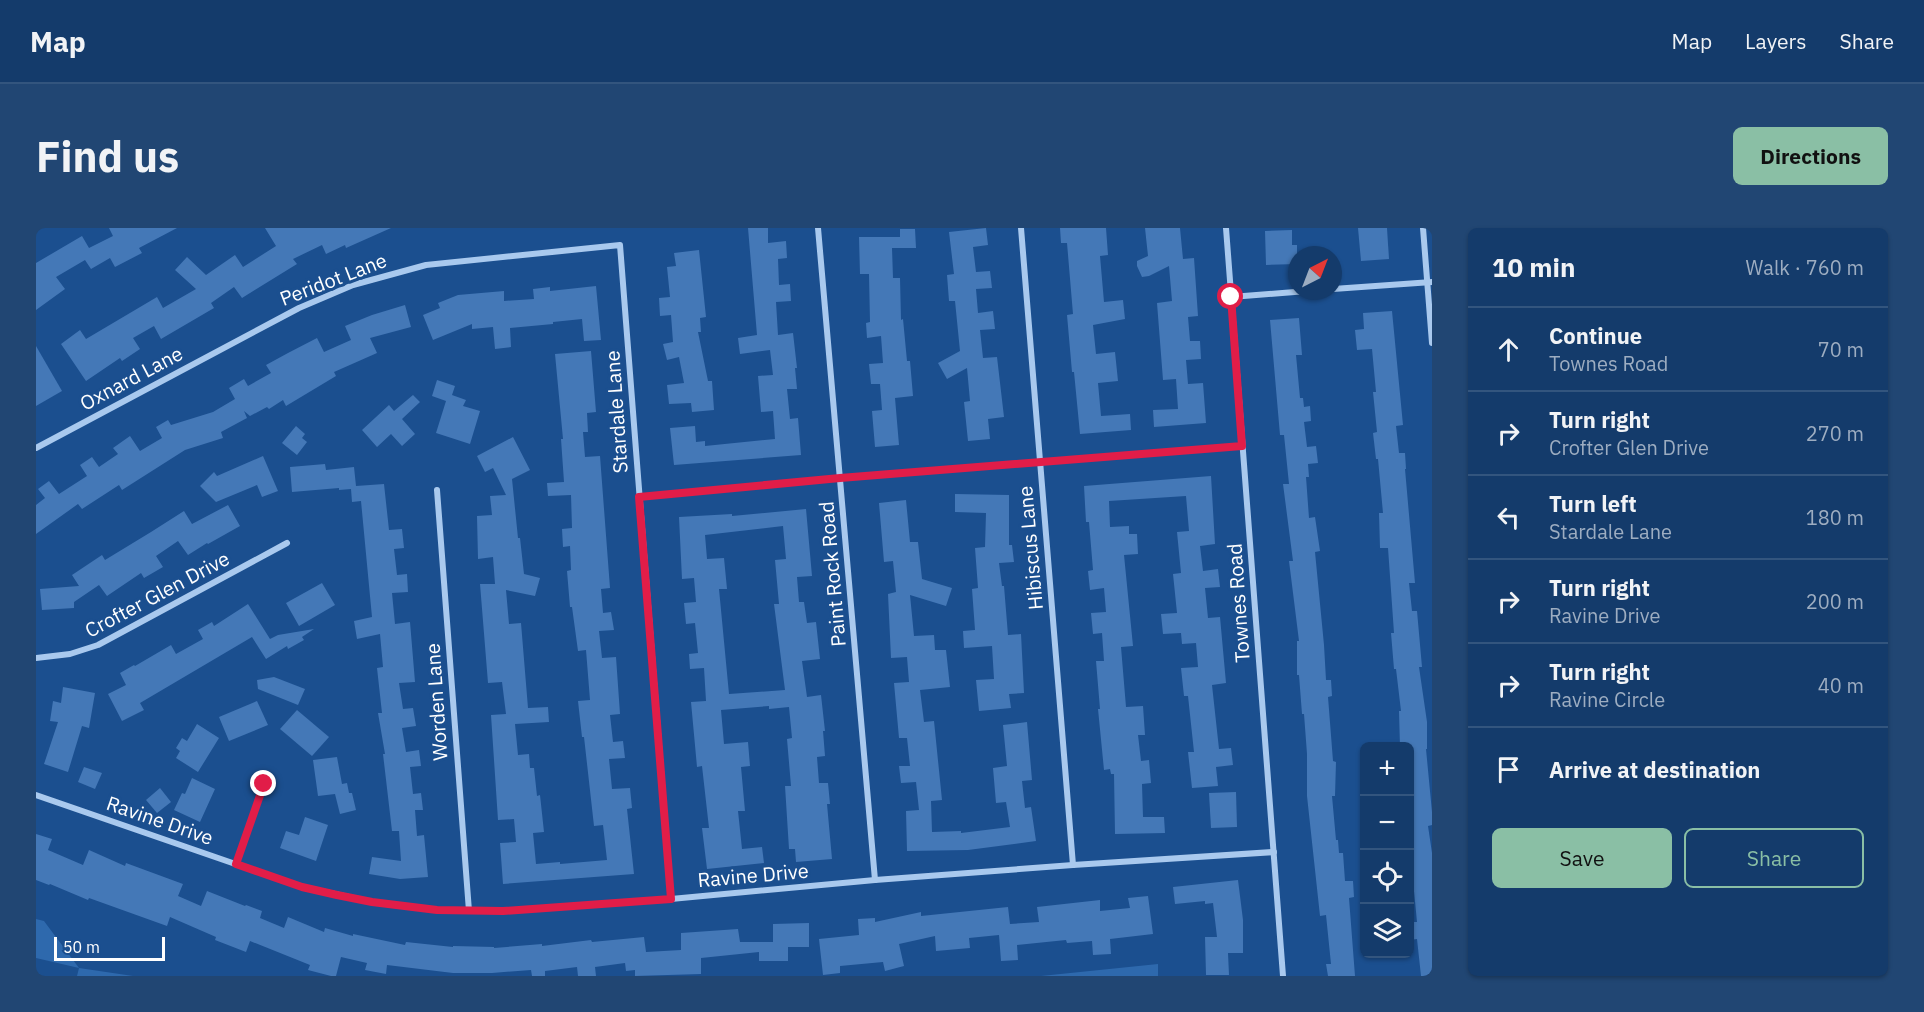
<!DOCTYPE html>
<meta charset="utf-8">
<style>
:root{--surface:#143b6b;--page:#214673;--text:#f1f3f6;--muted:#9dadc1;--line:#33557e;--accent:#8abfa5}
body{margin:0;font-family:"IBM Plex Sans",sans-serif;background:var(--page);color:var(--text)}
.controls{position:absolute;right:18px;bottom:18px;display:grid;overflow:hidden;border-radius:9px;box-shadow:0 2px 4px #0004}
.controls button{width:54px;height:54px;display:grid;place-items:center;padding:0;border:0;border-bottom:2px solid var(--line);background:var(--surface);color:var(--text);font:30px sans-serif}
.compass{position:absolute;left:1252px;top:18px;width:54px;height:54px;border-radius:50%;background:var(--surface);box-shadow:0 2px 4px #0004;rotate:42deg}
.scale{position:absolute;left:18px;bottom:15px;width:111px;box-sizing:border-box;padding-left:6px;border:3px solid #fff;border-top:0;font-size:16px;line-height:21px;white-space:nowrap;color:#fff;-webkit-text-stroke:4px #1b4f8f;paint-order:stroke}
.stop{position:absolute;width:18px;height:18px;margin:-14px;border:4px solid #e11d48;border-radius:50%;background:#fff}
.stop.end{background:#e11d48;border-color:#fff;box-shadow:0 2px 6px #0008}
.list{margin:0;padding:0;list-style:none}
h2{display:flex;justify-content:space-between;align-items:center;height:78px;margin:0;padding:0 24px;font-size:26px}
h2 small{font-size:20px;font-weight:400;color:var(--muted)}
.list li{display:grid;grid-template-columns:39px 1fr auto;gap:18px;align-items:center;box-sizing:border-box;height:84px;padding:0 24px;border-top:2px solid var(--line)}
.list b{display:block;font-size:22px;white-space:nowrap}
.list p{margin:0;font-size:20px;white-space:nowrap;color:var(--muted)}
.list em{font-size:20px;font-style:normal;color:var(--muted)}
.actions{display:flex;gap:12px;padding:18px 24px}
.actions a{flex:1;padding:14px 0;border:2px solid var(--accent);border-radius:9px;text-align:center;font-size:21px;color:var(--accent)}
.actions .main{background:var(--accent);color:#111}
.icon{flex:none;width:33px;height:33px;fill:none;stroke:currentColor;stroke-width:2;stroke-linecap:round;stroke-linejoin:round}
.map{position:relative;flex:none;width:1396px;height:748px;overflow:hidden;border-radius:9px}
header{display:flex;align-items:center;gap:36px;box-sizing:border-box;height:84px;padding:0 30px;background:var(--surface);border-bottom:2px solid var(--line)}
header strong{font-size:28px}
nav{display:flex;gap:33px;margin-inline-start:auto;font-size:21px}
.intro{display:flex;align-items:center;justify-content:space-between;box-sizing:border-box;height:144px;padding:0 36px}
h1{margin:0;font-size:42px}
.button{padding:15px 27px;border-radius:9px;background:var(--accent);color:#111;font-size:21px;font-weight:700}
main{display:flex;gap:36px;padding:0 36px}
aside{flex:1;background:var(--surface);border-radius:9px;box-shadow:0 2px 4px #0004}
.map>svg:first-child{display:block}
.green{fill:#2e69ad}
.building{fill:#4478b7;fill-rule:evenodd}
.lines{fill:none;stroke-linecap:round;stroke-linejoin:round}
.street{stroke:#a9c9ee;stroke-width:6}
.route{stroke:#e11d48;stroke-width:8}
.labels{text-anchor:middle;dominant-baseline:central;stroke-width:6;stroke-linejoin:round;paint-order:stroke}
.street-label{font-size:20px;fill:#fff;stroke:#1b4f8f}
</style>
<header>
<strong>Map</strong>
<nav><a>Map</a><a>Layers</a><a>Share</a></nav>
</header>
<div class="intro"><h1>Find us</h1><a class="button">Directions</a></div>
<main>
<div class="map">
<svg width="1396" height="748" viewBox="0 0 1396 748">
<rect width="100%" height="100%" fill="#1b4f8f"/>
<g class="green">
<path d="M0 691 8 693 43 740 97 748H41L43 740 0 730Z"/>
<path d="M1122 736V748H1005Z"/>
</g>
<g class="building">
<path d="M73 0H141L103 20 106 25 79 39 74 30 55 41 49 32 20 49 29 61 0 82V35L46 8 53 20 77 8Z"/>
<path d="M229 0H355L310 20 309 17 290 26 286 17 257 31 261 36 206 70 198 59 175 75 178 80 125 111 118 98 97 110 104 121 86 133 84 130 50 153 25 116 44 102 50 111 121 69 127 80 160 61 139 42 151 29 170 47 199 27 207 39 240 18Z"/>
<path d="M712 0H732V15L750 13 751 30 742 31 743 57 754 56 755 73 740 74 742 107 757 105 761 140H759L761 161H751L754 191 762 190 765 227 638 237 634 200 659 198 660 214 669 213V218L739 211 737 183 725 184 722 148 737 147 734 122 704 126 702 110 721 107Z"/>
<path d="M950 0 952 17 937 19 940 44 954 43 956 60 940 61 942 85 957 83 959 101 944 102 947 130 961 129 968 189 952 191 954 211 932 213 928 174 934 173 931 140 911 151 902 135 924 123 919 73H913L911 47 918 46 913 4Z"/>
<path d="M1024 0H1070L1072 27 1064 28 1068 74 1087 72 1089 91 1057 97 1060 126 1079 124 1082 153 1062 155 1065 188 1094 186 1095 202 1044 206 1038 144H1036L1031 87 1037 86 1031 15H1025Z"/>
<path d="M1109 0H1144L1147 31 1158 30 1162 88 1152 89 1154 113H1164L1165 131 1150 132 1152 156 1167 155 1170 195 1118 199 1117 182 1142 181 1140 151 1127 152 1121 75 1136 73 1133 38 1113 48 1106 49 1101 38V33L1112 28Z"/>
<path d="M1322 0H1351L1353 31 1325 33Z"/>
<path d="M864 1H879L880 20H856L857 50H864L865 92 867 91 871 133H874L877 168 859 170 863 217 839 219 836 183 846 182 844 156H835L833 136 847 135 845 108 831 110 830 95 834 94 833 46H824L823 9H864Z"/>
<path d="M1256 2V17H1261V36L1230 37 1229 3Z"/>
<path d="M663 22 670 89 664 90 665 104H662L672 153H676L678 182 656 184 655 175 633 176 631 157 648 155 643 129 631 132 627 116 637 114 635 87 624 88 623 70 634 69 631 39 640 38 638 25Z"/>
<path d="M560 58 565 112 548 113 546 91 517 94V96L474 100 475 119 459 121 457 99 436 101V96L397 112 387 87 404 80 402 75 422 67 468 63V73L498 71 497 61 514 59V63Z"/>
<path d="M369 77 375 99 334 110 341 125 298 144 300 148 250 178 247 172 233 181 231 179 214 188 208 183 211 190 185 204 187 210 149 222 86 262 83 257 46 281 42 276 0 306V277L9 270 2 261 13 253 23 266 51 248 44 237 56 229 63 239 82 226 77 220 94 208 104 223 126 210 120 199 132 192 135 197 177 184 199 171 193 160 208 151 212 158 235 145 230 137 252 125 281 110 288 124 315 112 309 98 336 87Z"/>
<path d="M1356 83 1367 197 1360 198 1363 225H1369L1370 241H1369L1379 355H1373L1376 383H1381L1386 439H1383L1391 494V521H1390L1396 584V597L1392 598 1396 625V748H1385L1381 711 1374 712V694H1381L1374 622V519H1364L1363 483H1365L1360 441H1358L1355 405H1358L1352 320H1344L1343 285H1347L1342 231H1340L1337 205 1341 204 1337 164H1340L1336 121 1321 122 1319 102 1328 101 1327 85Z"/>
<path d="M1263 90 1266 127H1260L1264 170H1267L1268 179 1274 178 1275 193 1268 194 1271 219 1280 218 1282 235 1272 236 1273 249H1270L1273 290 1279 289 1284 323 1279 324 1288 417 1290 452H1295L1296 468 1292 469 1297 533 1300 534 1299 568H1296L1300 612H1302L1303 625H1307L1309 653H1317L1318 669 1313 670 1319 748H1292L1290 736H1295L1290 687 1284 688 1271 568V526L1268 486H1266L1263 447H1261V413H1263L1253 333H1257L1247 256H1253L1248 207H1244L1234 92Z"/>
<path d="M0 118 26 163 0 178Z"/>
<path d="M555 123 560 184 551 185 552 204H547L549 229 564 228 574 360 565 361 567 385 575 384 578 402 563 403 566 430 580 429 584 486 574 487 577 514 587 513 589 530 573 531 576 561 594 560 596 580 591 581 598 646 467 656 464 615 480 614 478 591 462 592 455 487 470 486 466 454 452 455 444 356H459L457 329 442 331 441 288 456 287 454 268 470 267 457 240 449 244 441 228 477 209 494 242 476 251 482 310H484L488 346 504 350 499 368 470 362 473 396 485 395 492 480 512 479 513 494 479 496 482 527 493 526 494 540H498L501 568 504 567 508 604 497 605 500 636 524 634V636L571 632 567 597 558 598 548 509H546L542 473 554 472 550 422 542 423 536 379H534L531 343 535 342 534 318 527 319 526 301 536 300 535 267 512 268 511 255 528 254 525 211H527L519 126Z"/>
<path d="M401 152 419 158 416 167 430 172 427 178 444 183 434 216 400 205 410 173 396 168Z"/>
<path d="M377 167 384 174 366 191 379 206 366 218 355 206 341 219 326 202 353 177 358 183Z"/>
<path d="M260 198 269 206 266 210 271 214 261 227 246 215Z"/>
<path d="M227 228 242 263 226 269 221 257 180 274 164 258 178 244 181 248Z"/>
<path d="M289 236 290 242 318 239 320 258 348 256 353 302 366 301 368 320 358 321 361 347 371 346 372 364 356 365 359 396 374 394 379 454 363 455 367 481 377 480 380 498 366 500 370 524 383 522 385 538 374 539 377 566 385 565 387 582H379L381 608 388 607 392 649 364 651 333 646 336 629 365 633 363 603H356L347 526H349L342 485H346L341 440 347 439 344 406 321 411 318 393 336 389 325 273 316 274 315 261 303 262V260L256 264 254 239Z"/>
<path d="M1175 248 1179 316 1164 318 1167 343 1182 341 1184 359 1169 360 1172 390 1184 389 1190 455 1176 457 1183 521 1195 520 1197 537 1180 539 1182 558 1156 560 1152 524H1158L1152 468H1148L1145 440 1162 439 1160 415 1146 416 1145 405 1127 406 1125 386 1141 385 1137 346 1145 345 1141 304 1153 303 1150 268 1073 273 1074 299 1093 298V306H1101L1102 326 1088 327 1097 418 1085 419 1090 479 1107 478 1109 507H1102L1105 533 1113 532 1115 555 1106 556 1107 589H1128L1129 605 1079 606 1078 546H1075L1074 541 1068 542 1062 481H1064L1060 433H1068L1066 405 1057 406 1055 385 1070 384 1068 360 1054 362 1052 343 1057 342 1053 294H1050L1048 258Z"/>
<path d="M919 266 973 267V317H976L978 334 963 335 966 358H968L972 407 985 406 988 465 973 466 975 480 943 483 940 452 958 451 956 418 928 420 927 403 939 402 936 361 942 360 939 320 949 319 950 285 919 284Z"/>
<path d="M870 272 874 314H882L886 351 916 360 910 378 874 367 878 408 898 407 899 422H910L914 459 884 462 888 494 898 493 906 572 895 573 896 604 925 603V605L974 599 970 574 960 575 957 540 971 538 967 497 991 494 996 552 986 553 989 580 995 579 1000 613 932 622 871 623 870 583 883 582 880 554 865 555 863 538H874L871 510H863L858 455 873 454 871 429 855 430 852 366 860 364 857 333 848 334 843 275Z"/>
<path d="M192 277 204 298 172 316 171 315 152 327 142 313 120 328 127 339 108 350 105 345 71 368 63 357 38 374V380L6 382 4 361 43 358 36 347 66 327 69 332 115 304 148 283 156 296Z"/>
<path d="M770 281 776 348 761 349 763 374H768L771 395 780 394 784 431 766 433 771 469 785 467 789 503H787L789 528 781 529 783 555H792L794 576H791L796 631 760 634 759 621H753L749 558H755L751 511 756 510 753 479 733 481V478L685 482 688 516 712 514 714 538 705 539 709 583H702L706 621 726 619 728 635 671 641 666 600H673L666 538 661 539 655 474 670 473 668 440 654 441 653 426 662 425 659 395 650 396 648 375 660 374 658 350 646 351 643 289 696 286V288ZM747 298 750 331 739 332 743 376H738L749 462 693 466 683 361H691L688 330 671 331 669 307Z"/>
<path d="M286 355 299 377 263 398 250 375Z"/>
<path d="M212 376 234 411 242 407 278 401 266 409 268 412 252 421 251 418 230 431 216 409 104 475 108 482 86 493 72 466 90 457 84 445 98 437 99 438 135 417 140 426 167 411 162 402 176 394 178 398Z"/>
<path d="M238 449 269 461 262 477 222 461 221 452Z"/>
<path d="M27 459 59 465 53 500 46 498 32 544 8 536 22 494 14 493 17 473 25 475Z"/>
<path d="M221 473 232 497 193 513 183 489Z"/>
<path d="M261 482 293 509 276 528 244 501Z"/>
<path d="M161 496 183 510 162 544 140 530 144 523 140 520 146 510 151 513Z"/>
<path d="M301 529 306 556 311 555 313 565H316L320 582 304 586 299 566 282 568 277 532Z"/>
<path d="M48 539 66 545 59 561 42 554Z"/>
<path d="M156 550 179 561 164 594 138 582 146 565 149 566Z"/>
<path d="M124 560 135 574 121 585 110 572Z"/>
<path d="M1200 564 1201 599 1175 600 1173 565Z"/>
<path d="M269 589 292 597 280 633 244 620 250 603 263 607Z"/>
<path d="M0 606 16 611 12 622 47 637 53 622 89 638 90 635 147 656 142 668 165 678 171 663 209 678 210 677 226 683 224 690 248 700 252 689 288 704 289 700 317 708V706L369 717 370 714 417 719V718L458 719V720L506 716V718L555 712 556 714 608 709 610 724 645 722V705L702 701 704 714H737V696L773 695V719H752V733H723V724L665 730V746L599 748V742L590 743 589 735 559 739 560 748H542L541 739 509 743V748H496L495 742 456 745H417L351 737 350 746 329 742 331 735 305 729 300 748H295L272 742 274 737 214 713 210 724 179 712 180 709 134 689 131 698 53 670 52 672 14 656 13 657 0 652Z"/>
<path d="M1202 652 1207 692V725H1192L1193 747H1170L1169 709H1181L1177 675 1169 676V673L1139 676 1137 659Z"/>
<path d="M1112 668 1117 706 1074 711 1075 726 1057 727 1056 713 1031 715 1030 712 981 717 982 732 965 733 963 707 933 710 934 720 900 723 899 708 863 716 868 738 849 743 847 734 804 738V745L787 747 783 711 823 707 822 691 839 690V694L885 684V688L972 679 974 696 1003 694 1001 679 1064 672V683L1094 680 1092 670Z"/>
</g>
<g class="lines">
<g class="street">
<path d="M782 0 839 652"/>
<path d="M985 0 1037 637"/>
<path d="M1190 0 1247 748"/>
<path d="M1387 0 1396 115"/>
<path d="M1297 61 1396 54"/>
<path d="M1195 69 1271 63"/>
<path d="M0 220 263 80 317 57 390 37 584 17 635 671"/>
<path d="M401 262 433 683"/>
<path d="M603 269 804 250 1206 218"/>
<path d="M0 430 34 426 62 417 251 315"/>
<path d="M0 567 266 659 336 674 401 682 467 683 635 671 839 652 1037 637 1238 624"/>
<path d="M200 636 228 556"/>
</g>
</g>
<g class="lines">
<path class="route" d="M228 556 200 636 266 659 301 667 336 674 401 682 467 683 635 671 603 269 804 250 1206 218 1195 69"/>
</g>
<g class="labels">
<g class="street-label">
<text transform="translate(297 51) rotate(-21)">Peridot Lane</text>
<text transform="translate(95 150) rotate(-28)">Oxnard Lane</text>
<text transform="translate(580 184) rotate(-94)">Stardale Lane</text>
<text transform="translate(994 320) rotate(-95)">Hibiscus Lane</text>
<text transform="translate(796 346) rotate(-95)">Paint Rock Road</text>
<text transform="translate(121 366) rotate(-28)">Crofter Glen Drive</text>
<text transform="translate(1202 375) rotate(-94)">Townes Road</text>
<text transform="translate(400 474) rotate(-94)">Worden Lane</text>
<text transform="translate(124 592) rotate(19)">Ravine Drive</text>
<text transform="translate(717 647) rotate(-5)">Ravine Drive</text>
</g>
</g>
</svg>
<div class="controls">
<button>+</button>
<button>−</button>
<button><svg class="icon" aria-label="locate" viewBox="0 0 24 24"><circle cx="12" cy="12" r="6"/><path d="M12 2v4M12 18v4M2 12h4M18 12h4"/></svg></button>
<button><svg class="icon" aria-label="layers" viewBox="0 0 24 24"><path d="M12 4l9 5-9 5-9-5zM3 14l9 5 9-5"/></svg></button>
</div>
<svg class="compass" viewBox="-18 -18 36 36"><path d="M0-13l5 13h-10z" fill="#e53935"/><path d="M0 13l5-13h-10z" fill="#9dadc1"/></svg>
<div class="scale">50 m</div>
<div class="stop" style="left:1195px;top:69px"></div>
<div class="stop end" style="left:228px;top:556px"></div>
</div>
<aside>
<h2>10 min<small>Walk · 760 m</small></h2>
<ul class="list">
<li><svg class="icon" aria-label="ahead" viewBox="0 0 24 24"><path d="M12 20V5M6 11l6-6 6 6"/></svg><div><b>Continue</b><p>Townes Road</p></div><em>70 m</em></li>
<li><svg class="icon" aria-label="right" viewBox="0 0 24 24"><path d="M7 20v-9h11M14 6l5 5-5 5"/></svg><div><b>Turn right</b><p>Crofter Glen Drive</p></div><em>270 m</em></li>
<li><svg class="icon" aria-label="left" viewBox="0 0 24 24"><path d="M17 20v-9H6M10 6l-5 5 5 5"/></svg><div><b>Turn left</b><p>Stardale Lane</p></div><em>180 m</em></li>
<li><svg class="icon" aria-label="right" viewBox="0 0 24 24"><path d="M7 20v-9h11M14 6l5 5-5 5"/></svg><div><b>Turn right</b><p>Ravine Drive</p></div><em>200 m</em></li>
<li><svg class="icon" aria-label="right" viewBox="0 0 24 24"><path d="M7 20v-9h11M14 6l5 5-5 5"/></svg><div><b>Turn right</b><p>Ravine Circle</p></div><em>40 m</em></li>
<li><svg class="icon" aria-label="arrive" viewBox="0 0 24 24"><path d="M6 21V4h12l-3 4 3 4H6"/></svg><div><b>Arrive at destination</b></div></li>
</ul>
<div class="actions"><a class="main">Save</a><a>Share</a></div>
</aside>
</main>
